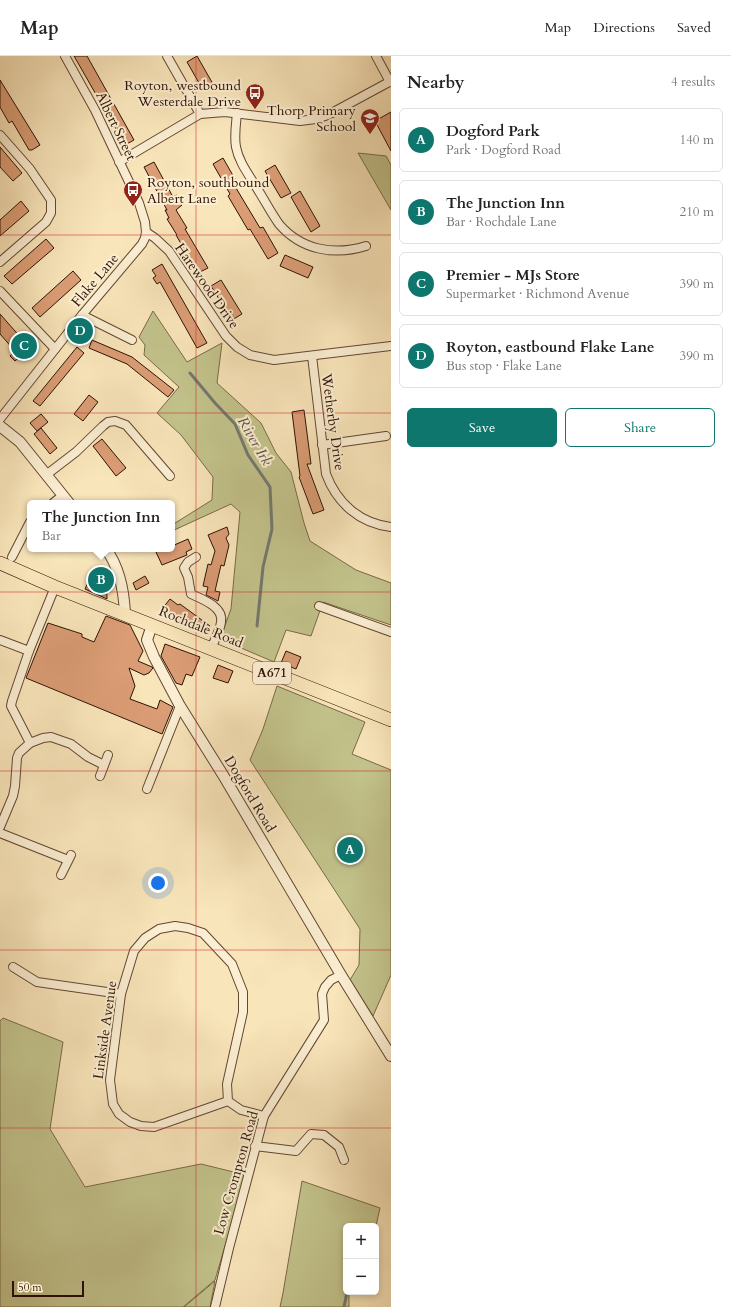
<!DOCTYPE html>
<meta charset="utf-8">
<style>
:root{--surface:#fff;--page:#f2f2f2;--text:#222;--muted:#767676;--line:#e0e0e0;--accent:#0f766e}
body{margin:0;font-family:Cardo,serif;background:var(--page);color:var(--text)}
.controls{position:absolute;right:12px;bottom:12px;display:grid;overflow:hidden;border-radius:6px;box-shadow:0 2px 6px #0003}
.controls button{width:36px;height:36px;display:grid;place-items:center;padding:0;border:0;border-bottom:1px solid var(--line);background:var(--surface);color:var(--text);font:20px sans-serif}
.scale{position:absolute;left:12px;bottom:10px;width:72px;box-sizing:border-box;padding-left:4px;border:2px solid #2f1203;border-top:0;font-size:11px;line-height:14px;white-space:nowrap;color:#2f1203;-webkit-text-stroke:3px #fbeed2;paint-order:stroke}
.you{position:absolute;left:158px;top:827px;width:14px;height:14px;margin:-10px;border:3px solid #fff;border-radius:50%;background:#1a73e8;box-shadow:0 0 0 6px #1a73e833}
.badge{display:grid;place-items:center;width:26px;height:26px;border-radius:50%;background:var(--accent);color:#fff;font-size:13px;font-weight:700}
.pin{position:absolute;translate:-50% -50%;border:2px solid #fff;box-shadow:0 1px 4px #0006}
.popup{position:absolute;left:27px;top:444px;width:148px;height:52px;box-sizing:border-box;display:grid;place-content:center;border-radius:6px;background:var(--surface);filter:drop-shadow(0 1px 3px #0005);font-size:13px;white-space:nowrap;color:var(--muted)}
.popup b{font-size:15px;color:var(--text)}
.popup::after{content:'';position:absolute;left:50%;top:100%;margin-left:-8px;border:8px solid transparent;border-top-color:var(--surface)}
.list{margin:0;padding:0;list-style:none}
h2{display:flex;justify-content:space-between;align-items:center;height:52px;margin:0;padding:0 16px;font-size:17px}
h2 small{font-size:13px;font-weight:400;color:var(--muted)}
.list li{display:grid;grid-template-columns:26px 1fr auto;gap:12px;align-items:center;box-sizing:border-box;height:64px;margin:0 8px 8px;padding:0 8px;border:1px solid var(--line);border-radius:6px}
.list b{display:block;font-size:15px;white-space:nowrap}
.list p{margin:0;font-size:13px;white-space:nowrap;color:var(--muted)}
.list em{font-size:13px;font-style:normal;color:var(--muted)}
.actions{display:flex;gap:8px;padding:12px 16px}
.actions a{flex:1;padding:9px 0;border:1px solid var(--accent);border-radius:6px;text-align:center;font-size:14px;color:var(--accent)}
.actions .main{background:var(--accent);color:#fff}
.map{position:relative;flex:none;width:391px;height:1251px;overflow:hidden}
header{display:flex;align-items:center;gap:24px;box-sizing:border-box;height:56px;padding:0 20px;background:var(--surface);border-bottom:1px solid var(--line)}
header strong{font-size:19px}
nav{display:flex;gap:22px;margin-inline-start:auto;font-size:14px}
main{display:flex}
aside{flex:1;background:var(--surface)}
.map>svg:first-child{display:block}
.green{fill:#c3c38c;stroke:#796a48}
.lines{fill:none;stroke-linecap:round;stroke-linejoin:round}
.stream{stroke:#737970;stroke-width:3}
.building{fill:#db9d75;stroke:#2f1203}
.minor-casing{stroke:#624731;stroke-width:10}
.tertiary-casing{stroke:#624731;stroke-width:12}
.primary-casing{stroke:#2f1203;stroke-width:14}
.minor{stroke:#fbeed2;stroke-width:8}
.tertiary{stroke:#fbeed2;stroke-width:10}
.primary{stroke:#f9e5ba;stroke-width:13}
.grid{fill:none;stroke:#d62828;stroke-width:1;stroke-opacity:0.55}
.labels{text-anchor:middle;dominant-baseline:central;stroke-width:4;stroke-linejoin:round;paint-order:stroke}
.shield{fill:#fbeed2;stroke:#6c5441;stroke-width:1}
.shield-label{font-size:13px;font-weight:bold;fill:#2f1203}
.poi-label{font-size:14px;fill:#2f1203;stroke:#fbeed2;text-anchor:end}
.street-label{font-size:14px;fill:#2f1203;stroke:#fbeed2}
.water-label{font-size:15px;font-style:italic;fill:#574e43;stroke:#fbeed2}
</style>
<header>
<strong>Map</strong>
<nav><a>Map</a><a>Directions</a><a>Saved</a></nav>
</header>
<main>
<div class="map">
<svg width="391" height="1251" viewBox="0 0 391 1251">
<rect width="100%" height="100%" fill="#f9e5ba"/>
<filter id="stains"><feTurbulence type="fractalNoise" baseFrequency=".005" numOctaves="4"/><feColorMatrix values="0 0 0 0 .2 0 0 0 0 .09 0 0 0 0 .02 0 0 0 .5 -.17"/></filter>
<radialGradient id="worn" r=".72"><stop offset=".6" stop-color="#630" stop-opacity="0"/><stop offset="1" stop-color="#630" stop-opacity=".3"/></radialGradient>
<g class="green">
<path d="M358 97 386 100 391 109V154Z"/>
<path d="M153 255 187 306 222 287 217 327 261 367 276 397 291 416 304 467 310 485 356 514 391 527V569L323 546 311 580 286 574 274 606 220 583 231 553 240 456 231 448 172 475V469L212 444 213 421 181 379 157 357 179 331 144 299 145 289 139 281Z"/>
<path d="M277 630 365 666 352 698 391 714V919L373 960 350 924 359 909 360 873 250 704 263 673Z"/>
<path d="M3 962 63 986 50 1073 85 1131 201 1108 246 1119 215 1224 183 1251H0V965Z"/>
<path d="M302 1125 380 1152 376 1170H346V1236H349V1251H280L283 1237Z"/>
<path d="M215 1225 210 1251H184Z"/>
</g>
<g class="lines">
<g class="stream">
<path d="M190 317 215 347 235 368 248 399 270 431 272 473 263 511 257 570"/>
<path d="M344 1251 347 1236"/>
</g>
</g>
<g class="building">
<path d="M74 0H87L134 84 125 89Z"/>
<path d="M197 0 213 28 203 34 187 6Z"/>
<path d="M0 24 40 89 32 94H29L12 65 9 67 0 51Z"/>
<path d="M391 56V95L375 65Z"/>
<path d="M0 91 22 117 13 125 0 111Z"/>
<path d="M223 102 239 130 236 132 260 172 263 171 278 197 268 203 250 173 248 174 228 140 230 138 213 108Z"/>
<path d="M154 106 173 141 177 139 182 149 176 154 187 172 185 173 208 212 198 217 176 179H177L167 163 169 162 165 154H167L144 111Z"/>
<path d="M275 109 291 137 281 142 265 115Z"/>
<path d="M300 135 320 170 311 176 291 141Z"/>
<path d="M21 145 29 155 0 180V164Z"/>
<path d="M46 183 54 192 12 228 4 220Z"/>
<path d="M285 199 313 211 308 222 280 210Z"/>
<path d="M162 208 207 287 197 292 160 226 157 228 153 222 156 220 152 214Z"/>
<path d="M73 215 81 224 40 261 32 252Z"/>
<path d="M221 224 242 258 232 264 211 230Z"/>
<path d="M0 258 30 292 15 305 10 300 15 295 0 278Z"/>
<path d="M92 284 132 301 174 334 168 341 127 308 89 292Z"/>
<path d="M77 291 84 297 40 350 33 345Z"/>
<path d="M89 339 98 346 83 365 74 358Z"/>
<path d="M304 354 311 408H307L324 454 313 458 299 421 300 420 292 356Z"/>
<path d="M41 358 48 366 37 375 30 367Z"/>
<path d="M41 372 57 392 50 398 34 378Z"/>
<path d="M102 383 126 412 116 420 93 390Z"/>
<path d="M227 471 229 478 226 482 229 489 224 510 221 509 215 535 220 536 218 545 206 539 208 531 203 530 208 508 211 509 215 495 208 479Z"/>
<path d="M188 483 192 493 186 496 187 499 162 509 156 496 164 493H172V490Z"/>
<path d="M98 516 106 518 107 543 85 533 90 522 95 524Z"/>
<path d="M145 520 149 527 136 534 133 527Z"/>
<path d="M170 543 178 549 180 548 210 570 205 576 199 571 197 573 188 566 186 569 183 567V568L162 553Z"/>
<path d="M106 560 130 569 143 595 138 605 152 611 153 612 149 617 144 619 129 612 135 630 130 643 157 653 160 644 173 651 162 678 26 622 48 567 82 578V581L94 586Z"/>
<path d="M165 588 200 601 192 620 186 618 182 629 176 627 161 600Z"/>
<path d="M286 595 301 601 296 613 281 607Z"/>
<path d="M218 609 233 615 228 627 213 622Z"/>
</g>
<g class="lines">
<g class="minor-casing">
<g id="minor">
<path d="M167 0 200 58"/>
<path d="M376 0 390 26"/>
<path d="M237 57C236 68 234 80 236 91 239 107 250 120 258 134 265 145 271 157 279 168 301 194 334 200 366 190"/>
<path d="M0 79 30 113 51 144V157L46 166 0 206"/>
<path d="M119 106 200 58 225 56 300 65 316 63 328 59 391 25"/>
<path d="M146 176 155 182 169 195 226 280 237 291 250 299 274 304 391 290"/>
<path d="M0 235 55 293"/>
<path d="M82 259 132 284"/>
<path d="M312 300 326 418C337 447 359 467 391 471"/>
<path d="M0 363 82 259 142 188 145 182 146 176 145 166 139 147 95 54 65 0"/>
<path d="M322 389 386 380"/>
<path d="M46 419 76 396 103 370 108 366 115 365 126 369 170 420"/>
<path d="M53 447 63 439"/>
<path d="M12 501 30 466"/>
<path d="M196 501 188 506 184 512 188 521 191 538C202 543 224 551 221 566 220 575 214 585 211 593"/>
<path d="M319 550 391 576"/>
<path d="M0 584 29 595"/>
<path d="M30 687 11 650 12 645 29 595 55 531"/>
<path d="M100 720 108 699"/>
<path d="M147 733 180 650"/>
<path d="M0 771 13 740 15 730 17 702 19 697 30 687 43 682 51 681 71 688 88 701 104 709"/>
<path d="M0 777 68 804"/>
<path d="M61 819 71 799"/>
<path d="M13 911 37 926 121 938"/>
<path d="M228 1045 227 1028 243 956V936L232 908 203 877 188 872 175 870 159 873 145 882 134 895 121 938 110 1024 113 1048 119 1058 130 1066 141 1070 154 1071 228 1045 241 1054 264 1060"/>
<path d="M255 1090 296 1095 311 1078 324 1079 339 1091 344 1104"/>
<path d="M215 1251 229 1192 264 1060 324 964 322 938 325 931 331 924 341 919"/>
</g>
</g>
<g class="tertiary-casing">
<g id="tertiary">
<path d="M0 370 20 386 69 447"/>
<path d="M106 493C120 512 124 535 125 558"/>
<path d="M152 569 147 584 154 601 180 650 223 719 341 919 391 1000"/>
</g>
</g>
<g class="primary-casing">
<path id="primary" d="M0 507 55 531 391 664"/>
</g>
<use href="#minor" class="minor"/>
<use href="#tertiary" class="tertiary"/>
<use href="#primary" class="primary"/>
</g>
<path class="grid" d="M196 0V1251M0 179H391M0 357H391M0 536H391M0 715H391M0 894H391M0 1072H391"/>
<defs>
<g id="bus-pin" transform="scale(1)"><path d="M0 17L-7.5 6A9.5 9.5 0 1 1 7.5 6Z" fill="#8f2418" stroke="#fbeed2"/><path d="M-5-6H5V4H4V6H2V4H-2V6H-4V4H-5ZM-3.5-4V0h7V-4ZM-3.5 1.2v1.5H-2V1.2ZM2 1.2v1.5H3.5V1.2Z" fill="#fff"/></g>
<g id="school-pin" transform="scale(1)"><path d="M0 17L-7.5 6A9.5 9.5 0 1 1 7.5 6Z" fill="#8f2418" stroke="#fbeed2"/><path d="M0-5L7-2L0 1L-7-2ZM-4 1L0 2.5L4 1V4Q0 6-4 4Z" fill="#fff"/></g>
</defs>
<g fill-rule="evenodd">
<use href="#bus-pin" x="255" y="37"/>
<use href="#school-pin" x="370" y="62"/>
<use href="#bus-pin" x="133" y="134"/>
</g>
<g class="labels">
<rect class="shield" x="253" y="606" width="38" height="22" rx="3"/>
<g class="shield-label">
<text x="272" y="617">A671</text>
</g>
<g class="poi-label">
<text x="241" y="29">Royton, westbound<tspan x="241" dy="16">Westerdale Drive</tspan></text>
<text x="356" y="54">Thorp Primary<tspan x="356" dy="16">School</tspan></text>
<text x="147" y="126" text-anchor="start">Royton, southbound<tspan x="147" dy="16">Albert Lane</tspan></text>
</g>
<g class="street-label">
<text transform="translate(116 70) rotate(64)">Albert Street</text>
<text transform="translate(95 224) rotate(-50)">Flake Lane</text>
<text transform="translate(207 230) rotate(55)">Harewood Drive</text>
<text transform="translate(333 366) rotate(82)">Wetherby Drive</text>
<text transform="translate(201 571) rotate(22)">Rochdale Road</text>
<text transform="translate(250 738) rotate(59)">Dogford Road</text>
<text transform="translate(105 974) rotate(-82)">Linkside Avenue</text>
<text transform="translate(236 1117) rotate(-74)">Low Crompton Road</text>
</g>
<g class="water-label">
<text transform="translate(255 385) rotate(60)">River Irk</text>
</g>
</g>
<rect width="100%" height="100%" filter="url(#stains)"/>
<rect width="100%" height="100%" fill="url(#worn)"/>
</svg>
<div class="controls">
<button>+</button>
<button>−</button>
</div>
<div class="scale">50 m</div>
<div class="you"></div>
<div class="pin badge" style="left:350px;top:794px">A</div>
<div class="pin badge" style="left:101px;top:524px">B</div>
<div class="popup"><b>The Junction Inn</b>Bar</div>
<div class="pin badge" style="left:24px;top:290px">C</div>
<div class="pin badge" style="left:80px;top:275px">D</div>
</div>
<aside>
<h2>Nearby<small>4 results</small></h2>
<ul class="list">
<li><span class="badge">A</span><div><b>Dogford Park</b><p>Park · Dogford Road</p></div><em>140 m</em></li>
<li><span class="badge">B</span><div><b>The Junction Inn</b><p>Bar · Rochdale Lane</p></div><em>210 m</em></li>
<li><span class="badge">C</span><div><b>Premier - MJs Store</b><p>Supermarket · Richmond Avenue</p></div><em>390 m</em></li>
<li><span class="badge">D</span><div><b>Royton, eastbound Flake Lane</b><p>Bus stop · Flake Lane</p></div><em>390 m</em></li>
</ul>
<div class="actions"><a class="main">Save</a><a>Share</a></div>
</aside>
</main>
